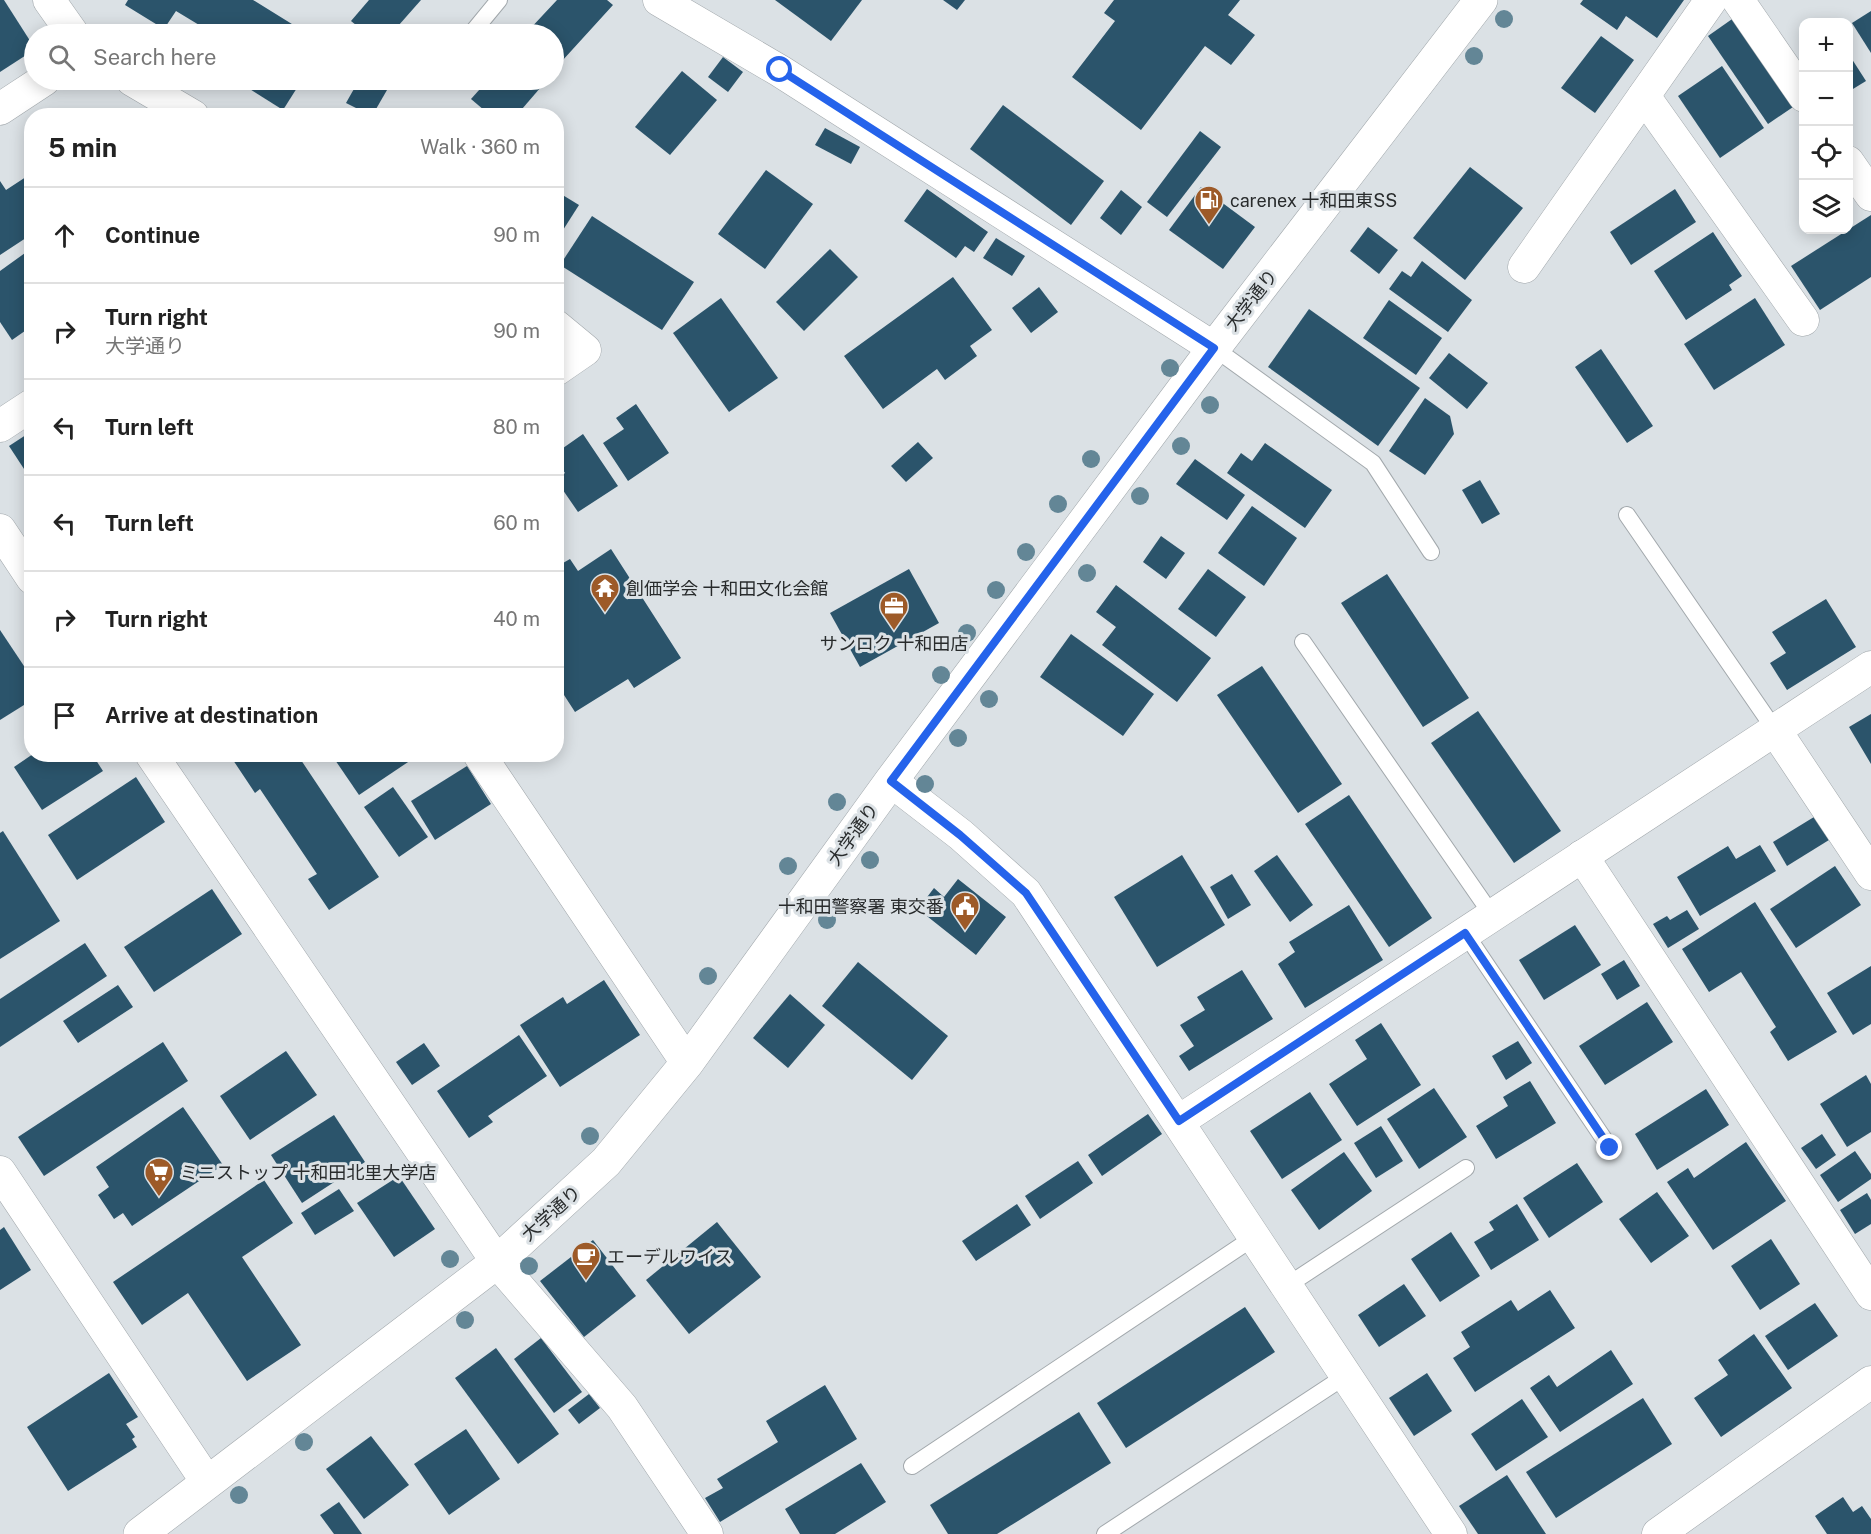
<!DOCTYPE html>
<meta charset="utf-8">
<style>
:root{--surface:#fff;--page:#f6f6f6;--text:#222;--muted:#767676;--line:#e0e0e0}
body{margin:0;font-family:"Public Sans","Noto Sans JP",sans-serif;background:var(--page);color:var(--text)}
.controls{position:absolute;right:18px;top:18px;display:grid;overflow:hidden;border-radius:12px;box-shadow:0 3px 15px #0003}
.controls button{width:54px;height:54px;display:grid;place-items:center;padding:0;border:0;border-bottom:2px solid var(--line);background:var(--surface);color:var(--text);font:30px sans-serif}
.stop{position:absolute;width:18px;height:18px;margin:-14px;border:4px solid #2563eb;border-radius:50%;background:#fff}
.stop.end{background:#2563eb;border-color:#fff;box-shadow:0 2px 6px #0008}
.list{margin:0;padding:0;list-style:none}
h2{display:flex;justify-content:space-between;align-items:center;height:78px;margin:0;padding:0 24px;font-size:26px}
h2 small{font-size:20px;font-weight:400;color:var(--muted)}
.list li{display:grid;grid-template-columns:39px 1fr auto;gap:18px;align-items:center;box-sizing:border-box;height:96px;padding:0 24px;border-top:2px solid var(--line)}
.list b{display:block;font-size:22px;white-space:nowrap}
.list p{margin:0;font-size:20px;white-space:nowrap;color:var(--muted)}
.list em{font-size:20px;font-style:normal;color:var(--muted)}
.icon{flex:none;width:33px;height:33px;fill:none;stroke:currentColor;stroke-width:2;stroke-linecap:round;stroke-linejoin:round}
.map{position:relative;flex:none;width:1871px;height:1534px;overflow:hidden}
.search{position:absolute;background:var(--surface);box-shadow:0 3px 15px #0003;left:24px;top:24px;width:540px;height:66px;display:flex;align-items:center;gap:15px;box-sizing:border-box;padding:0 21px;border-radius:33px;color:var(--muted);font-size:22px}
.panel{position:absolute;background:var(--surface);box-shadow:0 3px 15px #0003;left:24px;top:108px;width:540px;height:654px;border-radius:24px}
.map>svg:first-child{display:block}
.building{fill:#2b546b}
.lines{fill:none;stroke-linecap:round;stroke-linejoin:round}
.service-casing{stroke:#a2a8ac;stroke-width:18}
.minor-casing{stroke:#a2a8ac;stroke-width:33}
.tertiary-casing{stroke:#a2a8ac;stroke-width:34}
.service{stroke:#fff;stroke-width:16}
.minor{stroke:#fff;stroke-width:32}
.tertiary{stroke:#fff;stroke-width:33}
.tree{fill:#638696}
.route{stroke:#2563eb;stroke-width:8}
.labels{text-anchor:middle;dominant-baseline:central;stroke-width:6;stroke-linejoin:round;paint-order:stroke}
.poi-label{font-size:18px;fill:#282b2c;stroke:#dbe1e5;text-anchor:start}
.street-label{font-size:18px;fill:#282b2c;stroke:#dbe1e5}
</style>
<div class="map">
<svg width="1871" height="1534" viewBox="0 0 1871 1534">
<rect width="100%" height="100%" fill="#dbe1e5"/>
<g class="building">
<path d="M0 0H4L34 47V50L0 72Z"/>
<path d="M128 0H253L308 34H214L176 11 164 29 125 5Z"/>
<path d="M369 0H421L391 34H367L351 21Z"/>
<path d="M557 0H607L613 5 562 61 554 54V34H532L528 31Z"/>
<path d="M775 0H862L831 41Z"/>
<path d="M943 0H965L957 10Z"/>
<path d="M1114 0H1240L1228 15 1255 35 1231 65 1205 46 1141 130 1072 77 1115 21 1104 13Z"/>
<path d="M1583 0H1684L1657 38 1626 16 1617 30 1580 4Z"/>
<path d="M1871 11V53L1852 23Z"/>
<path d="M1735 17 1796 105 1768 124 1708 36Z"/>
<path d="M1601 36 1634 60 1595 113 1561 88Z"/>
<path d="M1848 53 1866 81 1848 92Z"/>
<path d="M723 57 743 72 728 92 708 77Z"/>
<path d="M1722 66 1764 128 1720 158 1678 96Z"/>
<path d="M682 71 717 100 670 155 635 127Z"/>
<path d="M250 80H302L283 110 245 86Z"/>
<path d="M359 80H370L387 90 372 116 346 103Z"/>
<path d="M488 80H547L516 116H491L471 99Z"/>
<path d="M1003 105 1104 181 1071 225 970 149Z"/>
<path d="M825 128 860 147 851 164 815 145Z"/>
<path d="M1200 131 1221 147 1167 217 1147 202Z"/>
<path d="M1470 167 1523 208 1465 280 1413 238Z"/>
<path d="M766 170 813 204 765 269 718 234Z"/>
<path d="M32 173V234L0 255V181L6 190Z"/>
<path d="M1201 187 1255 227 1223 269 1169 230Z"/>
<path d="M927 189 988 232 974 252 965 246 956 258 904 221Z"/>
<path d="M1675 189 1696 222 1631 265 1610 232Z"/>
<path d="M1121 190 1142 207 1121 235 1100 218Z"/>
<path d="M556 191 579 205 556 241Z"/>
<path d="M1871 215V277L1820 310 1791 266Z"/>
<path d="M592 216 694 282 662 330 560 265Z"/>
<path d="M1368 227 1398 250 1379 274 1350 251Z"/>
<path d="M1713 232 1742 276 1729 285 1732 290 1686 320 1654 271Z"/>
<path d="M996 238 1025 256 1012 276 983 258Z"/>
<path d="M32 248V326L12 340 0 322V271Z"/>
<path d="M830 249 858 277 804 331 776 302Z"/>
<path d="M1422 261 1472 300 1448 332 1389 289 1402 271 1411 277Z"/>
<path d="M953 277 992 330 970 346 977 356 945 380 937 369 883 409 844 356Z"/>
<path d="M1039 287 1058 312 1031 333 1012 308Z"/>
<path d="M721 298 778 378 729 412 673 333Z"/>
<path d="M1755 298 1785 345 1714 390 1684 344Z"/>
<path d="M1389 300 1442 338 1416 375 1363 338Z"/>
<path d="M1309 309 1420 388 1378 446 1268 367Z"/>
<path d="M1601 349 1653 426 1627 443 1575 367Z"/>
<path d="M1449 353 1488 383 1467 409 1429 378Z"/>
<path d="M1425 398 1450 416 1454 434 1425 475 1389 451Z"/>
<path d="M636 404 669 453 628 481 603 443 624 429 616 418Z"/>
<path d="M32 431V468L26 472 9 446Z"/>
<path d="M583 434 618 486 578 512 556 480 565 473 556 460V453Z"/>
<path d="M918 442 933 458 906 482 891 466Z"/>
<path d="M1265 443 1332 490 1305 528 1227 473 1241 453 1252 461Z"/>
<path d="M1195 459 1245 495 1227 520 1176 484Z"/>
<path d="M1480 480 1500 514 1482 524 1462 490Z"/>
<path d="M1252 506 1297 538 1264 586 1218 553Z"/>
<path d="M1161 536 1185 553 1166 579 1143 562Z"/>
<path d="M611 549 681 658 634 688 628 679 575 712 564 695 556 700V567L570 559 578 571Z"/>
<path d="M909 569 939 623 860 667 830 613Z"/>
<path d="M1208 569 1246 597 1216 637 1178 609Z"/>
<path d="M1387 574 1469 698 1423 727 1341 603Z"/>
<path d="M1116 585 1211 658 1177 702 1102 645 1116 627 1096 612Z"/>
<path d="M1826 599 1856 647 1787 690 1770 663 1786 653 1772 632Z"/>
<path d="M0 630 32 678V700L0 720Z"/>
<path d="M1071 634 1154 694 1123 736 1040 677Z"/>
<path d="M1262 666 1342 784 1298 813 1217 695Z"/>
<path d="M1478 711 1561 831 1514 863 1431 743Z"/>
<path d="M1871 714V764L1849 727Z"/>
<path d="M33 754H92L103 771 42 810 14 767Z"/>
<path d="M229 754H297L379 877 329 910 308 879 317 874 260 789 255 793Z"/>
<path d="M331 754H420L359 795Z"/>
<path d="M467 766 491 804 435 840 411 801Z"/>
<path d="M136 777 165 822 77 880 48 835Z"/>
<path d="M393 787 428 837 399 857 364 807Z"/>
<path d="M1349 795 1432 918 1389 947 1305 824Z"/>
<path d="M1814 817 1829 840 1787 866 1773 842Z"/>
<path d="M3 831 60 921 0 959V833Z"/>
<path d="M1760 845 1776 871 1700 916 1677 877 1728 846 1736 859Z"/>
<path d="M1182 855 1225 925 1157 967 1114 897Z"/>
<path d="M1277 855 1313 905 1290 922 1254 871Z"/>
<path d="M1835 866 1861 905 1796 948 1770 909Z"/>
<path d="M1232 874 1251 905 1228 919 1210 887Z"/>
<path d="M958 879 1006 917 976 955 918 909 934 888 944 897Z"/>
<path d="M212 889 242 934 154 992 124 947Z"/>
<path d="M1755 902 1837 1032 1788 1061 1770 1032 1776 1027 1741 972 1709 992 1682 949Z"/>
<path d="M1349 905 1383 960 1305 1008 1278 964 1295 952 1289 942Z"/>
<path d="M1687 910 1699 929 1668 948 1653 924 1667 916 1670 920Z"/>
<path d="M1575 925 1601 965 1544 1000 1519 960Z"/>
<path d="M85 943 107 976 0 1047V999Z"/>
<path d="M1624 960 1640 986 1617 1000 1601 974Z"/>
<path d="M858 962 948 1036 912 1080 822 1006Z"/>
<path d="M1871 966V1024L1853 1035 1827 993Z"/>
<path d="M1242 970 1273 1019 1189 1071 1179 1056 1194 1046 1180 1025 1205 1010 1197 997Z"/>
<path d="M604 980 640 1035 560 1087 520 1025 563 997 567 1004Z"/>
<path d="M118 985 133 1007 78 1043 63 1021Z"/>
<path d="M790 994 825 1025 788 1068 753 1038Z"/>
<path d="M1647 1002 1673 1042 1605 1085 1579 1046Z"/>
<path d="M1381 1023 1421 1085 1357 1126 1329 1084 1367 1059 1355 1040Z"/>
<path d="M519 1035 547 1076 488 1116 493 1122 469 1138 437 1091Z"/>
<path d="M1518 1041 1532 1063 1506 1080 1492 1056Z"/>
<path d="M163 1042 188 1081 44 1176 18 1137Z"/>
<path d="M424 1043 440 1066 412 1085 396 1062Z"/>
<path d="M286 1051 317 1095 250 1140 220 1096Z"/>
<path d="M1866 1075 1871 1084V1132L1847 1147 1820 1104Z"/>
<path d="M1530 1081 1556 1123 1496 1159 1476 1126 1508 1106 1503 1097Z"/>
<path d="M1434 1088 1467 1137 1419 1169 1387 1119Z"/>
<path d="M1706 1089 1729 1125 1657 1170 1635 1134Z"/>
<path d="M1310 1092 1342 1140 1282 1179 1250 1131Z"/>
<path d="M183 1107 223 1165 132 1226 123 1213 114 1219 98 1195 109 1187 96 1167Z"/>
<path d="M1148 1114 1162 1134 1102 1176 1088 1155Z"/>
<path d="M334 1115 365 1162 302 1203 271 1155Z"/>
<path d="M1381 1126 1403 1161 1376 1178 1354 1143Z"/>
<path d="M1822 1134 1836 1155 1816 1169 1801 1148Z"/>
<path d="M1746 1142 1786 1201 1713 1250 1667 1182 1688 1168 1694 1178Z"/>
<path d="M1855 1151 1871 1174V1179L1838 1202 1820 1175Z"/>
<path d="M1344 1152 1372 1191 1319 1230 1291 1190Z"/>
<path d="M1078 1161 1093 1183 1040 1219 1025 1196Z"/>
<path d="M1577 1163 1603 1202 1549 1238 1523 1198Z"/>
<path d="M399 1176 435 1229 394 1257 357 1203Z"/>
<path d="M264 1180 293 1223 242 1257 301 1345 247 1381 188 1293 142 1325 113 1282Z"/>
<path d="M339 1189 354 1211 315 1235 301 1213Z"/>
<path d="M1657 1192 1689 1236 1651 1263 1619 1219Z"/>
<path d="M1867 1193 1871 1200V1224L1855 1234 1840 1210Z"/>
<path d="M1017 1204 1031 1225 976 1261 962 1241Z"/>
<path d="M1517 1204 1539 1240 1491 1270 1474 1242 1494 1230 1489 1222Z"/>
<path d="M717 1222 761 1277 689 1334 646 1280Z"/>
<path d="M4 1227 31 1270 0 1290V1230Z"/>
<path d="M1451 1232 1480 1276 1440 1302 1411 1259Z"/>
<path d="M1771 1239 1800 1284 1760 1310 1731 1266Z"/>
<path d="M593 1240 636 1296 584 1337 540 1281Z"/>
<path d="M1404 1284 1426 1316 1379 1347 1358 1315Z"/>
<path d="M1550 1290 1575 1328 1475 1392 1453 1358 1470 1347 1461 1332 1511 1300 1518 1311Z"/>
<path d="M1815 1303 1838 1336 1788 1370 1765 1336Z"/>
<path d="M1245 1307 1275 1352 1126 1448 1097 1403Z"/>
<path d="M1754 1334 1792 1388 1721 1437 1694 1398 1728 1375 1718 1360Z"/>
<path d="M541 1338 582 1392 554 1413 514 1359Z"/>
<path d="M496 1348 559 1434 518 1464 455 1378Z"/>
<path d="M1611 1350 1633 1384 1560 1432 1530 1388 1549 1375 1557 1387Z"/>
<path d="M109 1373 138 1417 126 1424 135 1437 132 1439 137 1447 68 1491 27 1427Z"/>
<path d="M1427 1373 1452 1411 1414 1436 1389 1398Z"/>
<path d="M825 1385 857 1439 720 1522 705 1498 723 1488 717 1479 778 1442 766 1421Z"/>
<path d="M589 1394 600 1408 579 1424 568 1410Z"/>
<path d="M1643 1398 1672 1444 1556 1518 1526 1472Z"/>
<path d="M1522 1399 1548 1437 1496 1471 1471 1434Z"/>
<path d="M1079 1412 1111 1463 997 1534H948L930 1505Z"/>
<path d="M466 1429 500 1479 449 1515 414 1464Z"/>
<path d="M371 1436 409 1485 364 1519 326 1469Z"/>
<path d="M861 1463 886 1502 835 1534H800L785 1509Z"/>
<path d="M1507 1475 1546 1534H1478L1459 1506Z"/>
<path d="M1843 1497 1853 1512 1862 1506 1871 1519V1534H1827L1815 1516Z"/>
<path d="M339 1502 362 1534H334L320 1515Z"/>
</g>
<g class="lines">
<g class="service-casing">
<g id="service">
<path d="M471 34 499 0"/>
<path d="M434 81 435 80"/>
<path d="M1214 348 1373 463 1431 552"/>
<path d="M1627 515 1775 730"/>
<path d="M1303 642 1492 915"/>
<path d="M1465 933 1610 1148"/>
<path d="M1288 1285 1466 1168"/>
<path d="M912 1466 1256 1236"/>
<path d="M1105 1534 1347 1375"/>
</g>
</g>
<g class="minor-casing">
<g id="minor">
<path d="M49 0 73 34"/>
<path d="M659 0 780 71 1214 348"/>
<path d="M1738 0 1804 96"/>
<path d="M132 80 193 116"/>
<path d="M1644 96 1803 320"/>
<path d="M0 109 44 80"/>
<path d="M1848 162 1871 195"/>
<path d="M1524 267 1711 0"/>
<path d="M556 326 585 350 556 370"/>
<path d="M0 426 32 405"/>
<path d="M0 530 32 578"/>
<path d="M1775 730 1871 874"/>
<path d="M151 754 497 1262 622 1407 707 1534"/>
<path d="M479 754 687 1063"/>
<path d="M891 781 961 835 1026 893 1451 1534"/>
<path d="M1582 856 1871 1294"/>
<path d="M1179 1121 1871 667"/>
<path d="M0 1172 207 1482"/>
<path d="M1658 1534 1871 1382"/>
</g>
</g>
<g class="tertiary-casing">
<path id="tertiary" d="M140 1534 497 1262 606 1162 687 1063 891 781 1214 348 1481 0"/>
</g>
<use href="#service" class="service"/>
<use href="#minor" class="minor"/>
<use href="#tertiary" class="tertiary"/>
</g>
<g class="tree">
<circle cx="1504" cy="19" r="9"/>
<circle cx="1474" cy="56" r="9"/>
<circle cx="1170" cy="368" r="9"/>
<circle cx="1210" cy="405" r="9"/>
<circle cx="1181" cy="446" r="9"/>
<circle cx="1091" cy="459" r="9"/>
<circle cx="1140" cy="496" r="9"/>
<circle cx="1058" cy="504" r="9"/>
<circle cx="1026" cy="552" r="9"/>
<circle cx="1087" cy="573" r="9"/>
<circle cx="996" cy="590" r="9"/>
<circle cx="967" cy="633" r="9"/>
<circle cx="941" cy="675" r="9"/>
<circle cx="989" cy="699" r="9"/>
<circle cx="958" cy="738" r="9"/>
<circle cx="925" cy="784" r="9"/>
<circle cx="837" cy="802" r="9"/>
<circle cx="870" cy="860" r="9"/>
<circle cx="788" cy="866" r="9"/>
<circle cx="827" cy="920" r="9"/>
<circle cx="708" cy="976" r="9"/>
<circle cx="590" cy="1136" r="9"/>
<circle cx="450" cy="1259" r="9"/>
<circle cx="529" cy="1266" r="9"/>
<circle cx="465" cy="1320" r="9"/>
<circle cx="304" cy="1442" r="9"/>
<circle cx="239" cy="1495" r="9"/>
</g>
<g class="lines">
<path class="route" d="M780 70 1214 348 891 781 960 835 1026 893 1179 1121 1465 933 1610 1148"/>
</g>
<defs>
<g id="fuel-pin" transform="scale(1.5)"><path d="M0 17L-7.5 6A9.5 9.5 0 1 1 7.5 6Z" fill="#9d5a28" stroke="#dbe1e5"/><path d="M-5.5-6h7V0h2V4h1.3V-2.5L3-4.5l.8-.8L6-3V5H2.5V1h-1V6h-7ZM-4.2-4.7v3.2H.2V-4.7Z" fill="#fff"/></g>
<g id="temple-pin" transform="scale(1.5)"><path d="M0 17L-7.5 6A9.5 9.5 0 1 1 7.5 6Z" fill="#9d5a28" stroke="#dbe1e5"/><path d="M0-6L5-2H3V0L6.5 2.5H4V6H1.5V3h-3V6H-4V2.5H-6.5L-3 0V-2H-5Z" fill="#fff"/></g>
<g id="office-pin" transform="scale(1.5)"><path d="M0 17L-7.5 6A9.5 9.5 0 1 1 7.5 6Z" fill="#9d5a28" stroke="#dbe1e5"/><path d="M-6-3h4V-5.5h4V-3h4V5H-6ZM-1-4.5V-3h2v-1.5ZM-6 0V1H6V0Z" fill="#fff"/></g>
<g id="civic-pin" transform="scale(1.5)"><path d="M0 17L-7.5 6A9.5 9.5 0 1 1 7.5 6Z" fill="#9d5a28" stroke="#dbe1e5"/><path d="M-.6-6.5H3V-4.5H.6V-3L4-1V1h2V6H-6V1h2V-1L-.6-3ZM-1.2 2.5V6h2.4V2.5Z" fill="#fff"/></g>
<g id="supermarket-pin" transform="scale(1.5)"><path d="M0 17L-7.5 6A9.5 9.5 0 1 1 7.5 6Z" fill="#9d5a28" stroke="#dbe1e5"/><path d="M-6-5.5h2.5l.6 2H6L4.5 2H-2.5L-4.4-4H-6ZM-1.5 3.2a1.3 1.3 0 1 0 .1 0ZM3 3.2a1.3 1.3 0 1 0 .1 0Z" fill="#fff"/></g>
<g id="cafe-pin" transform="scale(1.5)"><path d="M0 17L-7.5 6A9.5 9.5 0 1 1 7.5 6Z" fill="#9d5a28" stroke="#dbe1e5"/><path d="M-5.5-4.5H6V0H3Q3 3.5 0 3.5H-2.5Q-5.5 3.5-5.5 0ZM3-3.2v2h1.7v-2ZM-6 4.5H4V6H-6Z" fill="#fff"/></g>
</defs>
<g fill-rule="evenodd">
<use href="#fuel-pin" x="1209" y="200"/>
<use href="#temple-pin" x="605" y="588"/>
<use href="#office-pin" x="894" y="606"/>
<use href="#civic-pin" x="965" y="906"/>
<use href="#supermarket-pin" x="159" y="1172"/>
<use href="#cafe-pin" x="586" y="1256"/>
</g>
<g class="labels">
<g class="poi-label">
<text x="1230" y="200">carenex 十和田東SS</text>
<text x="626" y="588">創価学会 十和田文化会館</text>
<text x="894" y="643" text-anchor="middle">サンロク 十和田店</text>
<text x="944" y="906" text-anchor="end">十和田警察署 東交番</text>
<text x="180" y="1172">ミニストップ 十和田北里大学店</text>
<text x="607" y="1256">エーデルワイス</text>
</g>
<g class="street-label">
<text transform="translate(1251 300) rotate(-52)">大学通り</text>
<text transform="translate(853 834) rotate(-54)">大学通り</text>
<text transform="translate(551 1213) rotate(-42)">大学通り</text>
</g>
</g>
</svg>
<div class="controls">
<button>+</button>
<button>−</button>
<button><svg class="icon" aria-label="locate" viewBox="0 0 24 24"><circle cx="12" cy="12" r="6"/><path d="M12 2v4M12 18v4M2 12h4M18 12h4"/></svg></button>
<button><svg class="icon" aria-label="layers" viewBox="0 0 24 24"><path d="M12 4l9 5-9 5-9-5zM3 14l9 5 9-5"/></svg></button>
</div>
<div class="stop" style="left:780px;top:70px"></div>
<div class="stop end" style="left:1610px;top:1148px"></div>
<div class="search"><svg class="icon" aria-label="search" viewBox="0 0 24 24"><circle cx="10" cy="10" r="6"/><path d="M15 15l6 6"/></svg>Search here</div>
<section class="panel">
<h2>5 min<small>Walk · 360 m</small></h2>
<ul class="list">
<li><svg class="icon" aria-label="ahead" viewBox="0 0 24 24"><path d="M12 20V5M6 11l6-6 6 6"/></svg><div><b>Continue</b></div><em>90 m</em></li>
<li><svg class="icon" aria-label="right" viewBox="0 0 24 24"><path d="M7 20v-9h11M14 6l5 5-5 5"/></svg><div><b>Turn right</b><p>大学通り</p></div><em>90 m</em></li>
<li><svg class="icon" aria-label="left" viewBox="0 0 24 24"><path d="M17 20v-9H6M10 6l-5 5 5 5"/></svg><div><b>Turn left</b></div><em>80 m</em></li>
<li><svg class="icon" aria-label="left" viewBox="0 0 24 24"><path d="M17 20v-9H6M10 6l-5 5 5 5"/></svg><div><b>Turn left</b></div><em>60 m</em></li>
<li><svg class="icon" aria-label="right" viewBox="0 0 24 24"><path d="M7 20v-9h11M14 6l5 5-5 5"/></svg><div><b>Turn right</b></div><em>40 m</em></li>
<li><svg class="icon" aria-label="arrive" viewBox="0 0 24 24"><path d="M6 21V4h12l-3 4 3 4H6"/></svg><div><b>Arrive at destination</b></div></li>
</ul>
</section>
</div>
